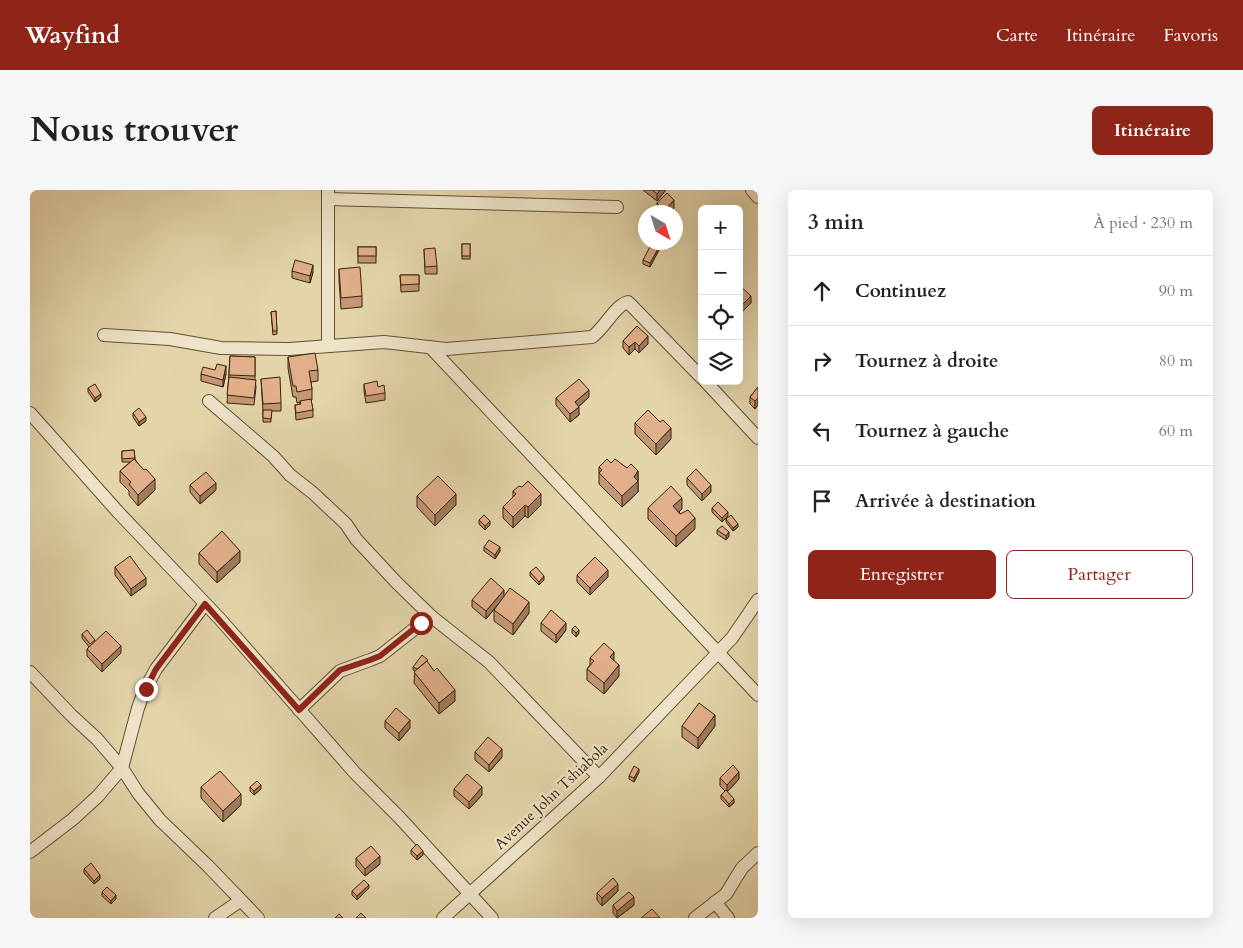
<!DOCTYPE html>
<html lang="fr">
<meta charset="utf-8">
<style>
:root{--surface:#fff;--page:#f6f6f6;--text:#222;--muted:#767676;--line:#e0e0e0;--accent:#8f2418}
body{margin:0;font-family:Cardo,serif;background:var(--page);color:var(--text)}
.controls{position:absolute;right:15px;top:15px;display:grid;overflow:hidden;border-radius:8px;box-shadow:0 5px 20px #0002}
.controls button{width:45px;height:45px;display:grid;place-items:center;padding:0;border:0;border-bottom:1px solid var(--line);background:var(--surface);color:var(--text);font:25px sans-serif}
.compass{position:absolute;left:608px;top:15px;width:45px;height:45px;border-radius:50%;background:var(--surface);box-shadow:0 5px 20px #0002;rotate:141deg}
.stop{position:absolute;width:15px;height:15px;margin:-11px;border:4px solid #8f2418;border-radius:50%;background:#fff}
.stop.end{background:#8f2418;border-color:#fff;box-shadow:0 1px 5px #0008}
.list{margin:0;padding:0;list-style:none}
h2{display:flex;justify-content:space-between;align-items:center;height:65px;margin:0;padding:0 20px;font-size:21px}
h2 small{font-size:16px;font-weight:400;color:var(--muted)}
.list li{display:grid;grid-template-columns:32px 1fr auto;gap:15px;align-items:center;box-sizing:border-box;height:70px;padding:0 20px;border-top:1px solid var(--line)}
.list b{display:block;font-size:19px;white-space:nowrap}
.list em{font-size:16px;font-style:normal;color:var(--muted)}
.actions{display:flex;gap:10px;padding:15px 20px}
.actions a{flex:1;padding:11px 0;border:1px solid var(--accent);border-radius:8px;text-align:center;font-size:18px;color:var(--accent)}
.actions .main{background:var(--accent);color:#fff}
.icon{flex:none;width:28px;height:28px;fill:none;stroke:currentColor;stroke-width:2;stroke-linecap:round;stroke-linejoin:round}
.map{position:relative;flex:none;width:728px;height:728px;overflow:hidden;border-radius:8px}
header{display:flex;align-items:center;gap:30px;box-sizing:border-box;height:70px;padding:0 25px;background:var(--accent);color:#fff}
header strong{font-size:24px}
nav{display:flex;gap:28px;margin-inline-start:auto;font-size:18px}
.intro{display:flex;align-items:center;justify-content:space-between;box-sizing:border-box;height:120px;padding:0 30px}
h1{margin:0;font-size:35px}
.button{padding:12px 22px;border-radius:8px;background:var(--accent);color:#fff;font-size:18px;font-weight:700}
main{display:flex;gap:30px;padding:0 30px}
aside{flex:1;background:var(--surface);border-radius:8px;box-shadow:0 5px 20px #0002}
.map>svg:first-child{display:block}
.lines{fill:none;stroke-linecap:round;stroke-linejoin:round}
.street-casing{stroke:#644f34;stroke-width:14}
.street{stroke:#ede3c8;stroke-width:12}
.wall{fill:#c29676;stroke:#39230c}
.shaded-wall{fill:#9e7a60;stroke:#39230c}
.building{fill:#e1af89;stroke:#39230c}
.route{stroke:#8f2418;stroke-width:6}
.labels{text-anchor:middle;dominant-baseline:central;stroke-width:4.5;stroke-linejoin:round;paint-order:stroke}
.street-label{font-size:15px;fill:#39230c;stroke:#ede3c8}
</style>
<header>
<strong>Wayfind</strong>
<nav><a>Carte</a><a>Itinéraire</a><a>Favoris</a></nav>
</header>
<div class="intro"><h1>Nous trouver</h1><a class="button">Itinéraire</a></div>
<main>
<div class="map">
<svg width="728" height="728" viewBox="0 0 728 728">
<rect width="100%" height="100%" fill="#e3d4aa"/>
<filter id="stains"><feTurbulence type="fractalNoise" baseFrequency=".004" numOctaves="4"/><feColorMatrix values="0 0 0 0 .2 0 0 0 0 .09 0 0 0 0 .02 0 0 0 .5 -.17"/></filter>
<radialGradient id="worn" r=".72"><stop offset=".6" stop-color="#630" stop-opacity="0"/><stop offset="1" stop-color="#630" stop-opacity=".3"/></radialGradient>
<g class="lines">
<g class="street-casing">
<g id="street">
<path d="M722 0 728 7"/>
<path d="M298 1V156"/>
<path d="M298 9 587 17"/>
<path d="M74 145 140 149 191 158 259 159 354 152 416 159 562 147C575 138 585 115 598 112L672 188"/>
<path d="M400 157 728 505"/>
<path d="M675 191 728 248"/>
<path d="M179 211 243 266 260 285 283 303 316 334 326 349 367 393 402 427"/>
<path d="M0 223 88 322 189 428 325 583 369 627 462 728"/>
<path d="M0 482 42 526 67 549 92 578 108 603 130 630 178 676 228 728"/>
<path d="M269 520 310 481 340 470 350 466 397 429 402 427 459 472 569 587"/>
<path d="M0 662 43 629 68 606 92 578 108 518 115 499 126 479 175 414"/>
<path d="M685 712 698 728"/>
<path d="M185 728 210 711"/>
<path d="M413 728 569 587 702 448 728 410"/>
<path d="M665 728 696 704 712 678 728 663"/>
</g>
</g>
<use href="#street" class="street"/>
</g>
<g class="wall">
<path d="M613 0H635V1L627 11Z"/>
<path d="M627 13 644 18 640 22H628L627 21Z"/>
<rect x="432" y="54" width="8" height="15"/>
<rect x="328" y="57" width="18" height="16"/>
<path d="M394 59 407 76V84H395Z"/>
<path d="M629 60 620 77 613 74V70Z"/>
<path d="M309 79 332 106V117L311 119 309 90Z"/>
<path d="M262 81 283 82 280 93 262 88Z"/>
<path d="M370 85H389V101L371 102Z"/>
<path d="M709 95 721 113 712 122 709 120Z"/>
<path d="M246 121 247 144 243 145 241 122Z"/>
<path d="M607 136 618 154 609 163 605 159 599 165 593 158V151Z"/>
<path d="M200 166 225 167V190L226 197 224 215 197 213Z"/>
<path d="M258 167 288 180V191L281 192 282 199V210H281L283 220V227L266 230 265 215 270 214V212L267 213 266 207H263L258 178Z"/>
<path d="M171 184H196L193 197 171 191Z"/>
<path d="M231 189 251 213V221H241V232H233V222Z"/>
<path d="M334 194 348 197 355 203V210L336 213 334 201Z"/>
<path d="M728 197 725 219 720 214V207Z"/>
<path d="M58 198 71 207 65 212 58 202Z"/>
<path d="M559 207 548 217 549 225 540 232 526 215V208Z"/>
<path d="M103 223 116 231 109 236 103 227Z"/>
<path d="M605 233 641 249 626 265 605 244Z"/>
<path d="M104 260 105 269 125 300 108 316 99 305V301L90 292V281L100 272H92V261Z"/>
<path d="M581 273 608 281V302L592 317 569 294V277Z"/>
<path d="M657 288 681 302 672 311 657 295Z"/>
<path d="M160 295 186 300 170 314 160 302Z"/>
<path d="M483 301 511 315 498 328 495 326 483 338 473 328V317L483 307Z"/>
<path d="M387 306 426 315 405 336 387 317Z"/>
<path d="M618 318 652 319 649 322 665 339 646 357 618 329Z"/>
<path d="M682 318 698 326 692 332 682 322Z"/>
<path d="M696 329 708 337 703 341 696 332Z"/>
<path d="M449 330 460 335 455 340 449 334Z"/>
<path d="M687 340 699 346 696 350 687 344Z"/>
<path d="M454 357 470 361 465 369 454 361Z"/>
<path d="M169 363 210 372 187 393 169 374Z"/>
<path d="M85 377 116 395 101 406 85 385Z"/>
<path d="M500 382 514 390 509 395 500 386Z"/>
<path d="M547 385 578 387 560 405 547 392Z"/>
<path d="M474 407 499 423 483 445 464 431V420L472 410 456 429 442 417V410Z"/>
<path d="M511 433 536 440 526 453 511 441Z"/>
<path d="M542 439 549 443 546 447 542 443Z"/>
<path d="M52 444 65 451 91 463 72 482 57 466V459L59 457 52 448Z"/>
<path d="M560 468 589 486 574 504 557 490V479L560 475Z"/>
<path d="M398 473 425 511 409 524 384 493 385 481 383 480V477Z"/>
<path d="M355 531 380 538 369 551 355 538Z"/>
<path d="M652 536H685L668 559 652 547Z"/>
<path d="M445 562 472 567 459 582 445 570Z"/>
<path d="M609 582 604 592 599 589V586Z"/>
<path d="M690 588 709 589 697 602 704 613 699 617 691 609V605L695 601 690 596Z"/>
<path d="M171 597 211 615 193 632 171 608Z"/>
<path d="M220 597 231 599 224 605 220 601Z"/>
<path d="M424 599 452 605 439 619 424 606Z"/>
<path d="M381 660 393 665 387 670 381 664Z"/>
<path d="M326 668 350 674 335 686 326 676Z"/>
<path d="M54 679 70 689 64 694 54 683Z"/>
<path d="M339 698 327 710 322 705V701Z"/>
<path d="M588 701 572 716 567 710V703Z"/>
<path d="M72 702 86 709 81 714 72 706Z"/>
<path d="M583 715H604L587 728 583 723Z"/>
</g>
<g class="shaded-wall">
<path d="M630 0H635V1L627 11V4Z"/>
<path d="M644 10V18L640 22H634V21Z"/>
<path d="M629 57V60L620 77V73Z"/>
<path d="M283 75V82L280 93V86Z"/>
<path d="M721 106V113L712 122V115Z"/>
<path d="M618 146V154L609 163V156Z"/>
<path d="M605 152V159L599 165V157Z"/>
<path d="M196 176V184L193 197V190Z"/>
<path d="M559 200V207L545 220V212Z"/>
<path d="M71 204V207L65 212V208Z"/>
<path d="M728 208V215L725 219V211Z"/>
<path d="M549 217V225L540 232V224Z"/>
<path d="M116 227V231L109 236V232Z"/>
<path d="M641 238V249L626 265V254Z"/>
<path d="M608 281V302L592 317V306Z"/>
<path d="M125 289V300L108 316V305Z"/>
<path d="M186 293V300L170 314V306Z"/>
<path d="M681 295V302L672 311V304Z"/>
<path d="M426 304V315L405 336V325Z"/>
<path d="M511 304V315L498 328V317Z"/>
<path d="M652 308V319L643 327V316Z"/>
<path d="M495 315V326L483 338V327Z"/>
<path d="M698 322V326L692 332V328Z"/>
<path d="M665 328V339L646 357V346Z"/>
<path d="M460 331V335L455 340V336Z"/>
<path d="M708 334V337L703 341V338Z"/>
<path d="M699 342V346L696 350V346Z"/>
<path d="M470 357V361L465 369V365Z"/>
<path d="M210 361V372L187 393V382Z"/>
<path d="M578 380V387L560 405V398Z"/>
<path d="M514 386V390L509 395V392Z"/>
<path d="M116 388V395L101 406V399Z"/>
<path d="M474 400V407L456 429V421Z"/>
<path d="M499 412V423L483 445V434Z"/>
<path d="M536 433V440L526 453V445Z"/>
<path d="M549 440V443L546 447V443Z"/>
<path d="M91 456V463L72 482V474Z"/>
<path d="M584 462V473L580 467Z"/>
<path d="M589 475V486L574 504V493Z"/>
<path d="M425 500V511L409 524V513Z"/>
<path d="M685 525V536L668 559V548Z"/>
<path d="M380 530V538L369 551V543Z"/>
<path d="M472 559V567L459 582V575Z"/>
<path d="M609 579V582L604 592V588Z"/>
<path d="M709 582V589L697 602V595Z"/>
<path d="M231 595V599L224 605V601Z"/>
<path d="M452 597V605L439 619V612Z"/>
<path d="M211 604V615L193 632V621Z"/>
<path d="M704 609V613L699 617V614Z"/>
<path d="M393 661V665L387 670V666Z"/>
<path d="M350 666V674L335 686V679Z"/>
<path d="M70 685V689L64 694V691Z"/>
<path d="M588 694V701L572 716V708Z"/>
<path d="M339 695V698L327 710V706Z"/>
<path d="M86 705V709L81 714V711Z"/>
<path d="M604 707V715L587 728V721Z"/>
</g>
<g class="building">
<path d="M622 0H630L627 4Z"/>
<path d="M637 3 644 10 634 21 627 13Z"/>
<path d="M622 53 629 57 620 73 613 70Z"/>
<rect x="432" y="54" width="8" height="12"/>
<rect x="328" y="57" width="18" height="9"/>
<path d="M405 58 407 76 395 77 394 59Z"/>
<path d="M265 70 283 75 280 86 262 81Z"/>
<path d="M330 77 332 106 311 108 309 79Z"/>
<path d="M370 85H389V94L371 95Z"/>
<path d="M709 95 721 106 712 115 709 112V109L712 106 709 104Z"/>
<path d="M246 121 247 141H243L241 122Z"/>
<path d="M607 136 618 146 609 156 605 152 599 157 593 151Z"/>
<path d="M285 163 288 180 279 181 282 199 267 202 266 196H263L258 167Z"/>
<path d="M200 166 225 167V186L199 185Z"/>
<path d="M187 174 196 176 193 190 171 184 173 177 185 180Z"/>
<path d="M199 187 226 190 224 208 197 205Z"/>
<path d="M250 187 251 213 233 214 231 189Z"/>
<path d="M549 189 559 200 545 212 549 217 540 224 526 208Z"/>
<path d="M347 191 348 197 354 195 355 203 336 206 334 194Z"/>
<path d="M65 194 71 204 65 208 58 198Z"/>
<path d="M728 197V208L725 211 720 207Z"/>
<path d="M281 209 283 220 266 223 265 215 271 214 270 211Z"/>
<path d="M109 218 116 227 109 232 103 223Z"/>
<path d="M233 220H242L241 229 233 228Z"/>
<path d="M618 220 630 232 633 230 641 238 626 254 605 233Z"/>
<path d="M104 260 105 268 92 269V261Z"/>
<path d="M104 269 114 280 116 279 125 289 108 305 99 294 101 292 90 281Z"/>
<path d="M577 269 581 273 585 269 597 278 601 274 608 281 604 287 608 291 592 306 569 283 572 280 569 277Z"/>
<path d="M666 279 681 295 672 304 657 288Z"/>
<path d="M176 282 186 293 170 306 160 295Z"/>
<path d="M408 286 426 304 405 325 387 306Z"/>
<path d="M498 291 511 304 498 317 495 315 483 327 473 317 486 304 483 301 489 296 492 297Z"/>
<path d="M641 296 652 308 643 316 650 324 658 320 665 328 646 346 618 318Z"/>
<path d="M688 312 698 322 692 328 682 318Z"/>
<path d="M454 325 460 331 455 336 449 330Z"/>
<path d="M701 325 708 334 703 338 696 329Z"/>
<path d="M692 336 699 342 696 346 687 340Z"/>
<path d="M192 341 210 361 187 382 169 363Z"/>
<path d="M459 350 470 357 465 365 454 357Z"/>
<path d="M100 366 116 388 101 399 85 377Z"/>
<path d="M565 367 578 380 560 398 547 385Z"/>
<path d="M506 377 514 386 509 392 500 382Z"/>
<path d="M461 388 474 400 456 421 442 410Z"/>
<path d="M480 398 499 412 483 434 464 420Z"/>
<path d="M521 420 536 433 526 445 511 433Z"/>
<path d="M545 436 549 440 546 443 542 439Z"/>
<path d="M57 440 65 450 60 454 52 444Z"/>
<path d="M76 441 91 456 72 474 57 459Z"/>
<path d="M574 453 584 462 580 467 589 475 574 493 557 479 564 471 560 468Z"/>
<path d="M392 465 398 470 387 479 383 477Z"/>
<path d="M397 471 404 481 407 478 425 500 409 513 384 482Z"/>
<path d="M669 513 685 525 668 548 652 536Z"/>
<path d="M366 518 380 530 369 543 355 531Z"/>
<path d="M458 547 472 559 459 575 445 562Z"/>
<path d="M703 575 709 582 697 595 690 588Z"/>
<path d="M604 576 609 579 604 588 599 586Z"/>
<path d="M190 581 211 604 193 621 171 597Z"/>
<path d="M437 584 452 597 439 612 424 599Z"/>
<path d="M227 591 231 595 224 601 220 597Z"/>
<path d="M696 600 704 609 699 614 691 605Z"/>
<path d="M387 654 393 661 387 666 381 660Z"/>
<path d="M341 656 350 666 335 679 326 668Z"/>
<path d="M61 673 70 685 64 691 54 679Z"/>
<path d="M583 688 588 694 572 708 567 703Z"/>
<path d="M334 690 339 695 327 706 322 701Z"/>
<path d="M77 697 86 705 81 711 72 702Z"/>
<path d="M599 702 604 707 587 721 583 715Z"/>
<path d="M622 719 630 728H611Z"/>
<path d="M331 723 336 728H326Z"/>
<path d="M309 724 313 728H305Z"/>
</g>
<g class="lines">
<path class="route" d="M116 499 126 479 175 414 269 520 310 480 340 470 350 466 391 433"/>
</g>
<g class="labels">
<g class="street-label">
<text transform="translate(521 606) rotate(-43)">Avenue John Tshiabola</text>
</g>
</g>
<rect width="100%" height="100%" filter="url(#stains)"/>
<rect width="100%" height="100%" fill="url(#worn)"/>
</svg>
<div class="controls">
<button>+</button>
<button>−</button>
<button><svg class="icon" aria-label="locate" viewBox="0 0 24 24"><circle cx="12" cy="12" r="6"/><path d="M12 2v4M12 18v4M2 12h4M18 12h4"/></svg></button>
<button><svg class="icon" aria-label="layers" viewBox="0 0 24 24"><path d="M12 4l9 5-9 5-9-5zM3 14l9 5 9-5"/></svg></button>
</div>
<svg class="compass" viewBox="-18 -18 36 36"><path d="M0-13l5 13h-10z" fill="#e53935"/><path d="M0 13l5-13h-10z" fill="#767676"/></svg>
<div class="stop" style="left:391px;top:433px"></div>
<div class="stop end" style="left:116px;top:499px"></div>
</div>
<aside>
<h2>3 min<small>À pied · 230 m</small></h2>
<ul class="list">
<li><svg class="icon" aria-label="ahead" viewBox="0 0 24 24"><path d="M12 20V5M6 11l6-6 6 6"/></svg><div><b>Continuez</b></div><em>90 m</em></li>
<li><svg class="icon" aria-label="right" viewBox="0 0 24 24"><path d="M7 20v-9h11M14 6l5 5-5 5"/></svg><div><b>Tournez à droite</b></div><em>80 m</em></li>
<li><svg class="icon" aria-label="left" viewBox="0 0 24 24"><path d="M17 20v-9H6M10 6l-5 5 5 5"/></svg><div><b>Tournez à gauche</b></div><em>60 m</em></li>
<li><svg class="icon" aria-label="arrive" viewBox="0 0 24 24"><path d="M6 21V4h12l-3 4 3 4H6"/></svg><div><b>Arrivée à destination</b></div></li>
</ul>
<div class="actions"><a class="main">Enregistrer</a><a>Partager</a></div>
</aside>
</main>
